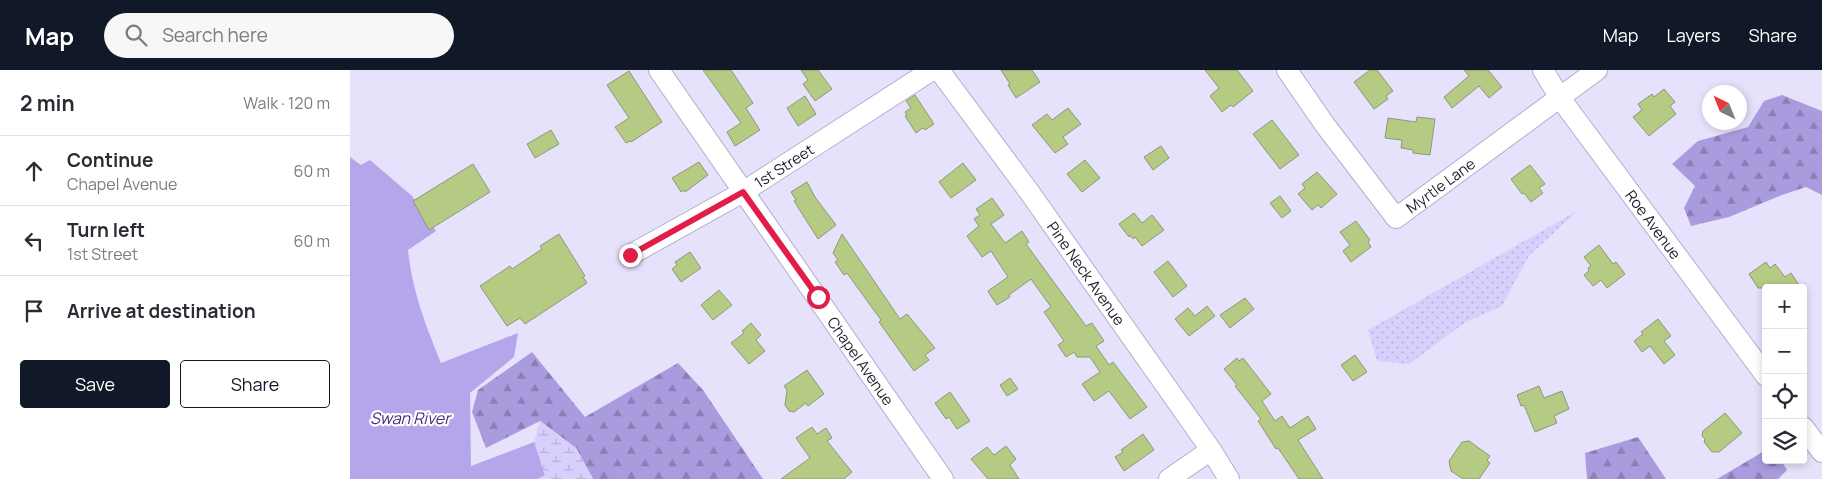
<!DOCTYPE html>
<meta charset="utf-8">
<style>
:root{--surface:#fff;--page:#f7f7f7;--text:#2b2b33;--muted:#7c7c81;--line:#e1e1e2;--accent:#111827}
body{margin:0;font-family:Manrope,sans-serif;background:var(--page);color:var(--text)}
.controls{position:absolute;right:15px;bottom:15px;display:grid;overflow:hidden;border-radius:5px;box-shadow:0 2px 8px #0003}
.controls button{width:45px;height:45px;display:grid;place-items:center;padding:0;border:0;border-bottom:1px solid var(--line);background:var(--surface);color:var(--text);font:25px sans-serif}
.compass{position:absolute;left:1352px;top:15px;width:45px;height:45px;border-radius:50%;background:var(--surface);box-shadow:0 2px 8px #0003;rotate:317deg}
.stop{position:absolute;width:15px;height:15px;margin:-11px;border:4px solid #e11d48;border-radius:50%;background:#fff}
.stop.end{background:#e11d48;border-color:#fff;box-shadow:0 1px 5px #0008}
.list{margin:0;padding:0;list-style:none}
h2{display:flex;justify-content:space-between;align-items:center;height:65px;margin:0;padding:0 20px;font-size:21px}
h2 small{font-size:16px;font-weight:400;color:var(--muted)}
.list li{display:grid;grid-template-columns:32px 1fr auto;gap:15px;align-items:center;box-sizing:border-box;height:70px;padding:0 20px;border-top:1px solid var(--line)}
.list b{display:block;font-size:19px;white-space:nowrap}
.list p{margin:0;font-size:16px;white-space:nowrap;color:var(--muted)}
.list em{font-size:16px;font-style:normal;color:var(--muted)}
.actions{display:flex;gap:10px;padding:15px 20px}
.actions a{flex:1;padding:11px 0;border:1px solid var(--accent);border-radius:5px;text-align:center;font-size:18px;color:var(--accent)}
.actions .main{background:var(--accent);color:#fff}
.icon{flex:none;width:28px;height:28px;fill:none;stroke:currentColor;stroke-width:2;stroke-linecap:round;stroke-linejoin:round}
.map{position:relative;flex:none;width:1472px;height:409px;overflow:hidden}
header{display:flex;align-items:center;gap:30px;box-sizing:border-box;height:70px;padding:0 25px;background:var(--accent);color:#fff}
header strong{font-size:24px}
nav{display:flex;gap:28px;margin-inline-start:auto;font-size:18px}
.search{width:350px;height:45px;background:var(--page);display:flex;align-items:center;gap:12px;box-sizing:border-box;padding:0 18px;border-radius:28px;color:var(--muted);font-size:19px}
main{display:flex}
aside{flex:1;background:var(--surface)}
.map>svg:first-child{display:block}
.grass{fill:url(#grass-dots)}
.forest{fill:url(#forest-firs)}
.wetland{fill:url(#wetland-marsh)}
.water{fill:#b5a5ea}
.building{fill:#b5ca82;stroke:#8e9879}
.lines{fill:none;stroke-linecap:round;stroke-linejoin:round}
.minor-casing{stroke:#b3adcc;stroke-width:22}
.minor{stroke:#fff;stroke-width:20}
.route{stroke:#e11d48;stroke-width:6}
.labels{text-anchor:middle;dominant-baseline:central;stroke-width:4.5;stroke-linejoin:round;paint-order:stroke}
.street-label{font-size:15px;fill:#1f1c28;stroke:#fff}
.water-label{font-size:16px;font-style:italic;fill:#472e7d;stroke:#fff}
</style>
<header>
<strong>Map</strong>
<div class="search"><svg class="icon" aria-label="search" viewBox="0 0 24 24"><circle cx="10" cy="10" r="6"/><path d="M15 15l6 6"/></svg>Search here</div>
<nav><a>Map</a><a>Layers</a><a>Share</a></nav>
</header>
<main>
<aside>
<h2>2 min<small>Walk · 120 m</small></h2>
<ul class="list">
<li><svg class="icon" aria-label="ahead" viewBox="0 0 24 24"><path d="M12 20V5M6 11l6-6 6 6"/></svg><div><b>Continue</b><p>Chapel Avenue</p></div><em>60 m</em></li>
<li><svg class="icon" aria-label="left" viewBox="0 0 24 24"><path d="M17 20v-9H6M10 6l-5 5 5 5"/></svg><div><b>Turn left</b><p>1st Street</p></div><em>60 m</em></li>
<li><svg class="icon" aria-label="arrive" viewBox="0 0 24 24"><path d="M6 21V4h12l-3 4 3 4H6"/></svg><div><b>Arrive at destination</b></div></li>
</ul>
<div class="actions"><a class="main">Save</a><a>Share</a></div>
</aside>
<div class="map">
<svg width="1472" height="409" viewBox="0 0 1472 409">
<defs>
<pattern id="grass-dots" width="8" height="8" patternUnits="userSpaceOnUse" patternTransform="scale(1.25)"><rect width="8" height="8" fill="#d8cffd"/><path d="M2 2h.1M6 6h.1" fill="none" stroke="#b9b1d9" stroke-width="1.8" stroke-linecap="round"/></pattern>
<pattern id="forest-firs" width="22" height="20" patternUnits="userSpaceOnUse" patternTransform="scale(1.25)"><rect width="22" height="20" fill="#aa9bde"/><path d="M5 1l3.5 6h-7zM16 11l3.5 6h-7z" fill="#8a7eb4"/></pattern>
<pattern id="wetland-marsh" width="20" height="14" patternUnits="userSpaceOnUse" patternTransform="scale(1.25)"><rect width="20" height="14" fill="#d8cffd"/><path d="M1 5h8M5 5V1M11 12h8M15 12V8" fill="none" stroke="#b9b1d9"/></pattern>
</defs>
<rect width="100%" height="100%" fill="#e7e2fc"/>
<path class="grass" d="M1227 141 1179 186 1152 236 1116 252 1059 294 1027 291 1018 260Z"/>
<g class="forest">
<path d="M1432 25 1472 41V125L1456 117 1432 125 1379 147 1341 156 1334 138 1345 116 1322 94 1348 71 1398 57 1414 31Z"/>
<path d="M182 282 235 347 328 293 353 320 413 409H243L226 378 190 351 136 378 122 342 128 320Z"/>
<path d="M1288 367 1316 409H1237L1235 383Z"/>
<path d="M1416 380V390H1431L1437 400 1428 409H1367Z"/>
</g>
<path class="wetland" d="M190 351 226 378 243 409H187L195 404 184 372Z"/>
<path class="water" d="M0 87 11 95 20 90 62 126 86 161 58 180C62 221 76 256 91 293L168 263 164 287 120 323 121 396 184 372 195 405 187 409H0Z"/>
<g class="building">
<path d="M353 0H381L403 33 396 38 410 60 385 76 377 62 391 53Z"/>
<path d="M451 0H468L482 19 465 31 453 14 458 10Z"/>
<path d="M651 0H682L690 12 666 28 658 15 660 14Z"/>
<path d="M855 0H887L903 21 883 37 881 35 872 42 860 26 869 18Z"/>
<path d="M1020 0H1027L1043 21 1036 26 1038 29 1024 39 1004 12Z"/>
<path d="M1114 0H1138L1152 17 1139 28 1129 16 1102 38 1094 27 1119 6Z"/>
<path d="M279 1 312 52 281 72 280 71 276 73 265 57 279 48 257 15Z"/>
<path d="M1314 19 1325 32 1320 36 1326 44 1299 66 1283 47 1292 40 1288 34 1302 24 1304 27Z"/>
<path d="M565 25 584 54 575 60 573 58 566 63 555 46 557 45 555 42 561 38 556 31Z"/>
<path d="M455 26 466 44 448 56 437 38Z"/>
<path d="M718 38 731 54 713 67 718 74 705 83 682 55 697 44 702 50Z"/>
<path d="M1067 47 1085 49 1080 85 1063 83V80L1051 78 1052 70 1035 68 1038 48 1066 52Z"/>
<path d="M922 50 949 85 930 99 903 64Z"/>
<path d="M201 60 209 74 185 88 177 74Z"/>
<path d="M811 76 819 88 803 100 794 87Z"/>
<path d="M735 90 750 108 732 122 717 104Z"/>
<path d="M349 92 358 105 335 122 334 120 331 122 322 108Z"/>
<path d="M613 93 626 110 601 128 589 112Z"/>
<path d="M123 94 140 122 79 160 63 131Z"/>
<path d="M1180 95 1195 114 1189 118 1193 123 1181 132 1174 123 1172 124 1161 109Z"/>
<path d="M967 102 987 124 971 138 968 135 962 140 948 124 955 118 952 114Z"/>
<path d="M457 112 465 127 486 155 468 169 444 131 446 130 441 122Z"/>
<path d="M930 126 941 141 932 148 920 133Z"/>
<path d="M642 128 654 145 641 154 655 173 672 161 679 172 676 174 736 256 742 253 754 271 746 276 759 295 763 292 797 337 780 349 759 321 744 331 732 314 750 302 740 287H727L724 282 716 287 708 275 714 271 694 242 701 237 681 209 659 225 660 227 647 235 639 223 638 221 658 207 641 181 632 187 617 166 629 156 624 149 630 145 626 139Z"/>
<path d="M784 143 792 153 802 145 814 160 792 176 785 167 783 169 780 165 779 167 769 154Z"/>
<path d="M1006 151 1020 170 1018 172 1021 177 1001 192 993 181 1000 175 990 162Z"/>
<path d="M209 164 235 206 233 207 237 213 175 254 170 248 157 256 130 216 160 196 162 199 192 179 190 176Z"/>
<path d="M492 164 550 249 557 244 585 278 575 285 579 290 564 301 529 252 531 250 497 203 494 205 485 192 488 190 483 183Z"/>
<path d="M1249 175 1263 194 1266 192 1275 204 1257 218 1251 210 1243 216 1234 205 1239 201 1238 198 1241 196 1234 187Z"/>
<path d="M340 182 351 198 331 212 322 199 327 195 325 192Z"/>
<path d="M818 191 837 216 823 227 804 202Z"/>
<path d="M1416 192 1420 198 1425 194 1435 207 1441 203 1451 218H1408L1399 204Z"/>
<path d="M369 220 382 235 363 250 351 235Z"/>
<path d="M895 228 904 239 880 258 870 245Z"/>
<path d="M857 236 865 246 839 266 825 249 838 238 845 246Z"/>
<path d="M1308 249 1321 266 1314 271 1325 285 1314 294 1300 276 1292 282 1284 271 1293 264 1291 262Z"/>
<path d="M401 253 411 265 406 270 415 281 399 294 381 273 394 263 392 261Z"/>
<path d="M1005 285 1017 302 1003 311 991 295Z"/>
<path d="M887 288 889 291 893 288 921 324 912 331 925 351 932 346 940 358 958 346 966 359 948 370 973 409H949L928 378 926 379 908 351 911 349 885 316 887 315 874 299Z"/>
<path d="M457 300 474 324 458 336 456 333 444 342 439 341 435 335 437 320 434 316Z"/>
<path d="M660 308 668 319 657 326 650 315Z"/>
<path d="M1189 316 1194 328 1212 321 1219 339 1204 346 1207 353 1185 362 1174 335 1171 336 1167 325Z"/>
<path d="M600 322 620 351 607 359 599 347 596 349 585 333Z"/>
<path d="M1375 343 1392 363 1369 382H1362L1354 372 1355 369 1352 366 1353 361Z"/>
<path d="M462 357 467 364 476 358 482 368 477 371 502 402 494 409H431L460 388 446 368Z"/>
<path d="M793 364 804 380 774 401 765 387 773 382 771 380Z"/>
<path d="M1119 371 1140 386 1137 390 1140 393 1129 409H1113L1101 401 1099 391 1112 372Z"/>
<path d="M656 376 666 389 660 395 669 409H638L621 389 637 377 644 385Z"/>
</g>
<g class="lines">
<g class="minor-casing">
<g id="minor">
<path id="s1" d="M309 0 593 409"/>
<path id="s2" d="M589 0 680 123 861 380 879 409"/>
<path id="s3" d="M937 0 975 55 1046 148 1247 0"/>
<path id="s4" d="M1193 0 1210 28 1416 306"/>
<path id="s5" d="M280 185 393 122 582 0"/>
<path d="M1453 357 1472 382"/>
<path d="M819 409 861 380"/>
</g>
</g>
<use href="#minor" class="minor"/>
</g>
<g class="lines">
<path class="route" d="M280 185 393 122 468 227"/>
</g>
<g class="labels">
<g class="street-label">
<text stroke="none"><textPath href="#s5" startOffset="178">1st Street</textPath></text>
<text stroke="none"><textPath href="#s3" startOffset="239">Myrtle Lane</textPath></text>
<text stroke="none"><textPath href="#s4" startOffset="190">Roe Avenue</textPath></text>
<text stroke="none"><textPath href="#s2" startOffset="251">Pine Neck Avenue</textPath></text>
<text stroke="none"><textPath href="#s1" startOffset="354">Chapel Avenue</textPath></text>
</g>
<g class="water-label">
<text x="60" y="348">Swan River</text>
</g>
</g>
</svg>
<div class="controls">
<button>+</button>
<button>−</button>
<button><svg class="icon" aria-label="locate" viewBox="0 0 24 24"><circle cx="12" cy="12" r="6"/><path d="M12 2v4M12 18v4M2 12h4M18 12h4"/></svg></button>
<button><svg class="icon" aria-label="layers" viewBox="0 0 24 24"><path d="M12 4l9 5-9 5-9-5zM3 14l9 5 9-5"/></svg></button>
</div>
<svg class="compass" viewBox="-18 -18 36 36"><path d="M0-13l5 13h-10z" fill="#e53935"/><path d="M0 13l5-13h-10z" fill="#7c7c81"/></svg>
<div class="stop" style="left:468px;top:227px"></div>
<div class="stop end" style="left:280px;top:185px"></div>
</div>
</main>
